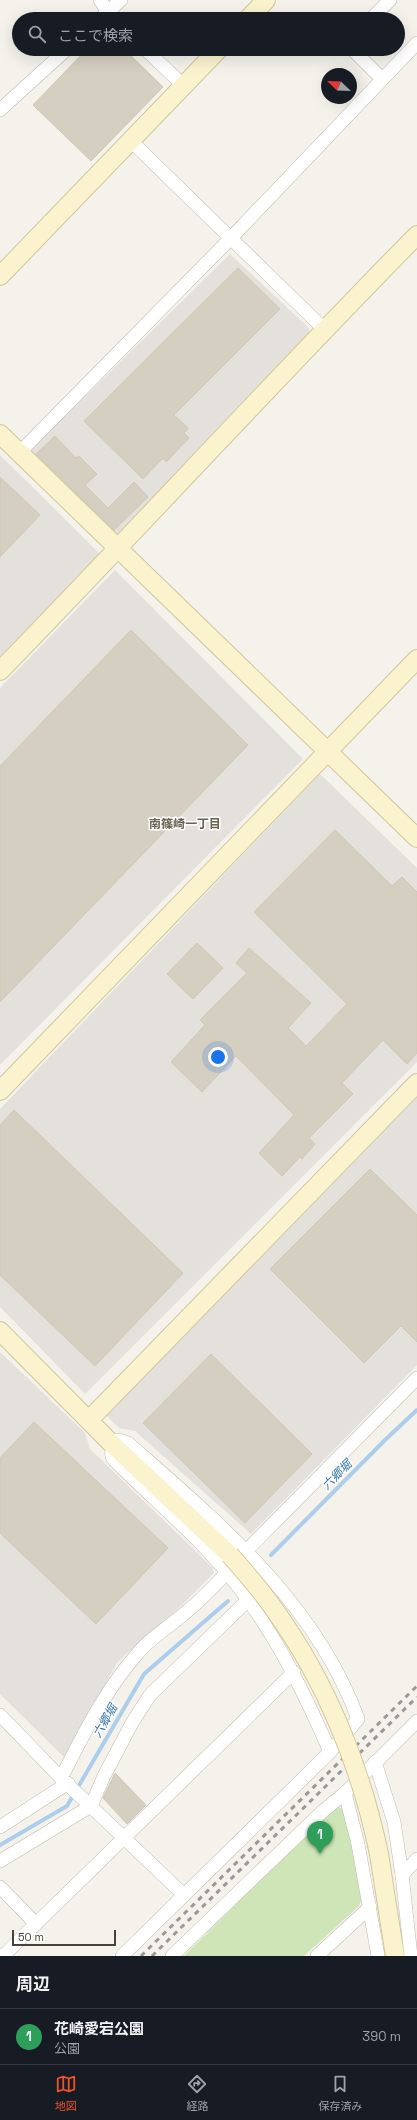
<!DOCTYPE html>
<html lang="ja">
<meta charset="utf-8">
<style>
:root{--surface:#171b24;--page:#242831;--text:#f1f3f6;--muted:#9ea1a6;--line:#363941;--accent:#ec532a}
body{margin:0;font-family:"Space Grotesk","Noto Sans JP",sans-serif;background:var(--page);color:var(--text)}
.compass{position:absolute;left:321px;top:68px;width:36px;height:36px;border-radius:50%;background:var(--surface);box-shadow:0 4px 16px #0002;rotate:293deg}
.scale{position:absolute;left:12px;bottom:10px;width:104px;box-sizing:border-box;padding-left:4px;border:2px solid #484339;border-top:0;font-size:11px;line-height:14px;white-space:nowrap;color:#484339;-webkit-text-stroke:3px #fff;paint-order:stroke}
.you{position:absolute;left:218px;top:1057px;width:14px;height:14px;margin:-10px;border:3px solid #fff;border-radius:50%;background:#1a73e8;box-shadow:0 0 0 6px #1a73e833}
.badge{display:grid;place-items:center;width:26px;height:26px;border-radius:50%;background:var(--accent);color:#fff;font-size:13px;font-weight:700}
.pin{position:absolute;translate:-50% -33px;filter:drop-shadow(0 1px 2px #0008)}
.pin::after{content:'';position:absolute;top:21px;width:14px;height:12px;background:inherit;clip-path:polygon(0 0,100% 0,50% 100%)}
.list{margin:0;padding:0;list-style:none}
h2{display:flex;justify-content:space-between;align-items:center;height:52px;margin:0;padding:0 16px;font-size:17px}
h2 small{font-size:13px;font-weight:400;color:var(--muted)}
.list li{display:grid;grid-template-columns:26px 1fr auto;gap:12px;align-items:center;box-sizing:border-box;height:56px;padding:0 16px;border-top:1px solid var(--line)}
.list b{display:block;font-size:15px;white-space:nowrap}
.list p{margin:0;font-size:13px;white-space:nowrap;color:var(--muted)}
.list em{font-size:13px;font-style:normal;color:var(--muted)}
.icon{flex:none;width:22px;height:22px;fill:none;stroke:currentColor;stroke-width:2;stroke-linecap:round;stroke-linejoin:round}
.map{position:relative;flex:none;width:417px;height:1956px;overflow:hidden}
.search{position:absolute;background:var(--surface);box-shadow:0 4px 16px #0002;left:12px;right:12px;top:12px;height:44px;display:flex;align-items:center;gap:10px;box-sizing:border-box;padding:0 14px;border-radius:22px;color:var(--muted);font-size:15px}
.sheet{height:108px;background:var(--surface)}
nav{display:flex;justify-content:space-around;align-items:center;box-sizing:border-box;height:56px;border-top:1px solid var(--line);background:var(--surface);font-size:11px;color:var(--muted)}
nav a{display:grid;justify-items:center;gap:2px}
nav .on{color:var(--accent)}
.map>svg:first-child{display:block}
.industrial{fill:#e4e1dc}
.green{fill:#cee6b7}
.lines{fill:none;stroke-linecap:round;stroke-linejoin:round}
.stream{stroke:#acceec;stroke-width:4}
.building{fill:#d5cfc1;stroke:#d0c7b4}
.street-casing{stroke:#bfbaae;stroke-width:14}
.secondary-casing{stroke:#d1c79d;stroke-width:20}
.street{stroke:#fff;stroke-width:13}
.secondary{stroke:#fbf3ce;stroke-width:18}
.rail{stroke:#999;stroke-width:3;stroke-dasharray:5 5;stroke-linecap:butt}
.secondary-bridge-casing{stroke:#d1c79d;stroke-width:20;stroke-linecap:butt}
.secondary-bridge{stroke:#fbf3ce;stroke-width:18}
.labels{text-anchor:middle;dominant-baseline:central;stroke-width:3;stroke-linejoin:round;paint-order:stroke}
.neighbourhood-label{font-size:12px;font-weight:bold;fill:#6a6251;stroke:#fff}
.water-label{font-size:12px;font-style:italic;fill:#3875ae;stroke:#fff}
</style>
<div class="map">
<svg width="417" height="1956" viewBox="0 0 417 1956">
<rect width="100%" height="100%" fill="#f4f2eb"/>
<g class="industrial">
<path d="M230 254 309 328 308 336 114 543 25 456Z"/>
<path d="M0 455 101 555 0 659Z"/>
<path d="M115 570 303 759 0 1065V688Z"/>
<path d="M320 774 417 868V1062L85 1394 0 1307V1109Z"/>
<path d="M417 1094V1365L251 1534 135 1431 119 1428 106 1415Z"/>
<path d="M0 1352 85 1433 90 1449 212 1567 214 1573 176 1611 126 1654 117 1663 64 1757 0 1694Z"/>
</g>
<path class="green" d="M335 1806 345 1809 362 1898 359 1906 304 1956H184Z"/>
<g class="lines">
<g class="stream">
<path d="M271 1555 385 1440 417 1410"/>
<path d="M0 1845 67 1806 144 1674 228 1601"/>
</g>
</g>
<g class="building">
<path d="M87 49H124L163 87 91 161 33 105Z"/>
<path d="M238 268 280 309 174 415 188 428 184 433 189 438 166 462 163 458 143 479 84 421Z"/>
<path d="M55 436 76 458 79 456 97 474 85 485 108 508 134 482 148 497 114 530 36 454Z"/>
<path d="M0 477 40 515 0 557Z"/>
<path d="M131 630 248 745 0 1002V766Z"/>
<path d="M335 830 392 886 402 877 417 892V1053L407 1064 383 1040 342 1083 353 1094 309 1138 315 1144 302 1159 300 1157 282 1176 259 1153 294 1115 236 1056 202 1092 171 1062 205 1025 200 1020 247 973 236 963 249 948 311 1003 288 1028 306 1046 347 1004 254 912Z"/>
<path d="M197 943 223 968 193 999 167 974Z"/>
<path d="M14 1110 183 1273 95 1366 0 1275V1125Z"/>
<path d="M370 1169 417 1215V1342L401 1326 364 1363 270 1269Z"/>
<path d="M211 1354 312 1454 245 1523 143 1423Z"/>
<path d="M34 1422 168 1548 96 1624 0 1533V1458Z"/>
<path d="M115 1773 146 1805 127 1824 103 1798Z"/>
</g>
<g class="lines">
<g class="street-casing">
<g id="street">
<path d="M100 0 112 18"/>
<path d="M100 19 121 0"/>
<path d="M371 19 390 0"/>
<path d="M145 49 184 86"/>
<path d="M352 49 382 79"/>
<path d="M0 110 67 49"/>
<path d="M132 142 324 329"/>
<path d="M19 453 230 239 417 43"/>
<path d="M0 1715 61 1778 184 1895"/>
<path d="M375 1762 394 1822 402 1875 411 1956"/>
<path d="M61 1778C84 1734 105 1690 138 1653 150 1638 169 1627 184 1614 207 1595 227 1573 246 1551L417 1378"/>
<path d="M345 1793 358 1844 378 1956"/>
<path d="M0 1827 68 1783"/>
<path d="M0 1861 91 1806 104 1776 132 1723 150 1695 248 1600"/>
<path d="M402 1875 417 1859"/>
<path d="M0 1887 36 1924"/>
<path d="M3 1956 294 1672"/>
<path d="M122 1956 330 1752 358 1719C316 1603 218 1522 128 1443L118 1440C112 1447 109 1453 114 1460 145 1491 178 1519 208 1551 263 1609 299 1680 330 1752"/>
<path d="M172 1956 323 1811 345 1793 417 1721"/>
<path d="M317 1956 370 1907"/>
</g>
</g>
<g class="secondary-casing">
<g id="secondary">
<path d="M248 19 266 0"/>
<path d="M0 276 219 49"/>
<path d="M0 434 417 838"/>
<path d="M0 671C140 527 276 378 417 235"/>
<path d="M0 1091 417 659"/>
<path d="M0 1331 113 1445 230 1555"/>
<path d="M89 1420 417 1083"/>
<path d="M379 1854 395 1956"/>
</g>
</g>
<use href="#street" class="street"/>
<use href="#secondary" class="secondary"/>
<g class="rail">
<path d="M141 1956 417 1686"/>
<path d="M152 1956 417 1697"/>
</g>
<g class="secondary-bridge-casing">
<path id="secondary-bridge" d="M230 1555C245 1572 261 1590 274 1609 326 1681 361 1767 379 1854"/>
</g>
<use href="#secondary-bridge" class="secondary-bridge"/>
</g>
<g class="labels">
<g class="neighbourhood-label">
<text x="185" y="824">南篠崎一丁目</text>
</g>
<g class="water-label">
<text transform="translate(337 1475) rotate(-45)">六郷堀</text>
<text transform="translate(105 1721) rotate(-60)">六郷堀</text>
</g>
</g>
</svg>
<svg class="compass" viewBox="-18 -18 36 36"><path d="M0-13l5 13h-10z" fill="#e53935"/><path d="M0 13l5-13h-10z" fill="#9ea1a6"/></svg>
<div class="scale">50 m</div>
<div class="you"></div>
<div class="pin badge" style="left:320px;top:1854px;background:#2e9e5b">1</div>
<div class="search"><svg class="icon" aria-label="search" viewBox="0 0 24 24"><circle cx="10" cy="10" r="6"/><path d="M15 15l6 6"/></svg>ここで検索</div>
</div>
<section class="sheet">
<h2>周辺<small></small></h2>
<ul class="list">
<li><span class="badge" style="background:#2e9e5b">1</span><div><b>花崎愛宕公園</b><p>公園</p></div><em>390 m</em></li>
</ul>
</section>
<nav>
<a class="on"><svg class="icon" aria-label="map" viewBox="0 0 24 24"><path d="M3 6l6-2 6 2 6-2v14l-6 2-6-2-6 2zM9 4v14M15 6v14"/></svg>地図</a>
<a><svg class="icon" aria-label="directions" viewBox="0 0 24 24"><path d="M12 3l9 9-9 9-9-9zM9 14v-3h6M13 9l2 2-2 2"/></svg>経路</a>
<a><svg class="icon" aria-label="saved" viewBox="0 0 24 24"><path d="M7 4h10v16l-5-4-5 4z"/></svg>保存済み</a>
</nav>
